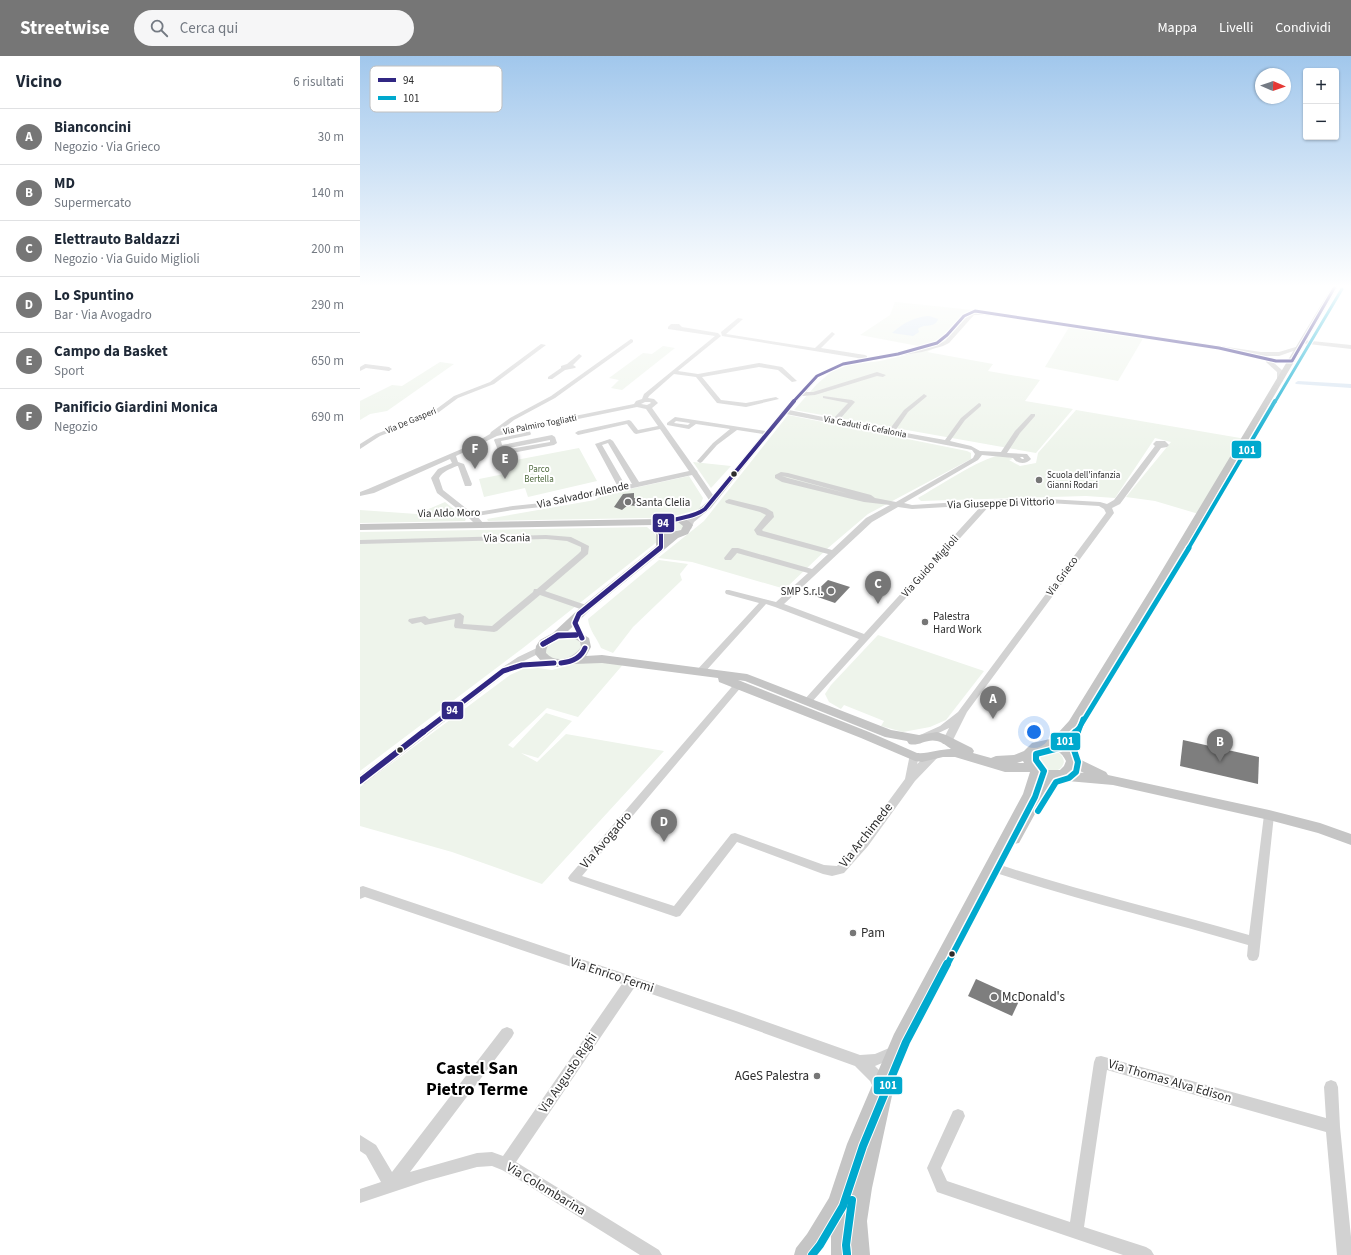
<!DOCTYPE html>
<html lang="it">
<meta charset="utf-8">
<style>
:root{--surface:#fff;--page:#f6f6f7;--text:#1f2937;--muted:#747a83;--line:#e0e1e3;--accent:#767676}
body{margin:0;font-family:"Source Sans 3",sans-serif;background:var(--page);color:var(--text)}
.controls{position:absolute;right:12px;top:12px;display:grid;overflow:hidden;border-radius:4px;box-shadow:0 1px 3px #0004}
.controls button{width:36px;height:36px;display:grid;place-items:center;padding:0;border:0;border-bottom:1px solid var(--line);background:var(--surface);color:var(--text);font:20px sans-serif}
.compass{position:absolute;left:895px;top:12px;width:36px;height:36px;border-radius:50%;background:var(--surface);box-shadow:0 1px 3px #0004;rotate:92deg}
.you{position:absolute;left:674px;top:676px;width:14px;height:14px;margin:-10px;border:3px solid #fff;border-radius:50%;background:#1a73e8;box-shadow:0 0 0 6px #1a73e833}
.badge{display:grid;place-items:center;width:26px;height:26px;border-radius:50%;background:var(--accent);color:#fff;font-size:13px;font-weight:700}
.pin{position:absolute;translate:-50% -33px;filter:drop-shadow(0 1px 2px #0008)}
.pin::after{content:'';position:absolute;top:21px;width:14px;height:12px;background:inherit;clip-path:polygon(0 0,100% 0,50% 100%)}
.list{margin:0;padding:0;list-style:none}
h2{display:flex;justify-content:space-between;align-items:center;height:52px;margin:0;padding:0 16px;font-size:17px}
h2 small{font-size:13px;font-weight:400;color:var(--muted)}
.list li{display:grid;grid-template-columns:26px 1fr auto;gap:12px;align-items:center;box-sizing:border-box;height:56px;padding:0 16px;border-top:1px solid var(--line)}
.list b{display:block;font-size:15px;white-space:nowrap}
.list p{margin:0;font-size:13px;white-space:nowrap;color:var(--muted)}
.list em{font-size:13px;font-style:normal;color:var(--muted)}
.icon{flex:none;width:22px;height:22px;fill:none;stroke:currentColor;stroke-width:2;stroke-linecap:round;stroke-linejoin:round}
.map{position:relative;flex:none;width:991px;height:1199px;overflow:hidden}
header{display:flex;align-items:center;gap:24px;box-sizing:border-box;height:56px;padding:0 20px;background:var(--accent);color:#fff}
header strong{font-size:19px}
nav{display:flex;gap:22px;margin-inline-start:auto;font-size:14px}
.search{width:280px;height:36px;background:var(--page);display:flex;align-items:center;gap:10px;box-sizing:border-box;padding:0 14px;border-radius:22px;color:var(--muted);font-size:15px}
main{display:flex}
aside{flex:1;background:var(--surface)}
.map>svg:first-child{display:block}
.green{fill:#eef4eb}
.water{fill:#d7e4f1}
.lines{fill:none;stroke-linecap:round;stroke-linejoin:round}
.canal{fill:#d7e4f1;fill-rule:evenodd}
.building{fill:#7e7e7e}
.minor{fill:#d2d2d2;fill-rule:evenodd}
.major{fill:#c5c5c5;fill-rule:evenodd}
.bus-1-far3-casing{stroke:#fff;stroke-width:5}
.bus-1-far2-casing{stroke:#fff;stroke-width:6}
.bus-1-far1-casing{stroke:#fff;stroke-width:8}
.bus-1-casing{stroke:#fff;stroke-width:9}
.bus-2-far4-casing{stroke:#fff;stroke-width:5}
.bus-2-far3-casing{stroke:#fff;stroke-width:6}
.bus-2-far2-casing{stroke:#fff;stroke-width:8}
.bus-2-far1-casing{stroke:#fff;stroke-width:9}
.bus-2-casing{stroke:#fff;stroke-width:10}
.bus-1-far3{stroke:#312783;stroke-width:3}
.bus-1-far2{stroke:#312783;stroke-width:4}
.bus-1-far1{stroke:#312783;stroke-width:5}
.bus-1{stroke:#312783;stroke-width:6}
.bus-2-far4{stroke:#00a9ce;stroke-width:3}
.bus-2-far3{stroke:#00a9ce;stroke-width:4}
.bus-2-far2{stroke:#00a9ce;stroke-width:5}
.bus-2-far1{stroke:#00a9ce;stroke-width:6}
.bus-2{stroke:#00a9ce;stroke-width:8}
.bus-dot{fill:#2d2d2d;stroke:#fff;stroke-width:1.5}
.poi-dot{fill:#767676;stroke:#fff;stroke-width:1.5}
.labels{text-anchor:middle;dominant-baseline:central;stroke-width:4;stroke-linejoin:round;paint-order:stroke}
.far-street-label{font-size:9px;fill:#2d2d2d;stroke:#fff}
.far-park-label{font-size:9px;fill:#4c683b;stroke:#fff}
.far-poi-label{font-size:9px;fill:#2d2d2d;stroke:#fff;text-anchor:start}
.street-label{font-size:11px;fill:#2d2d2d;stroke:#fff}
.poi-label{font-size:11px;fill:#2d2d2d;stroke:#fff;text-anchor:start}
.near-street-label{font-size:13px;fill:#2d2d2d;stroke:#fff}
.near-poi-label{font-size:13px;fill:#2d2d2d;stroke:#fff;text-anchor:start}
.near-district-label{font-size:18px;font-weight:bold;fill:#000;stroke:#fff}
.key{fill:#fff;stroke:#c0c0c0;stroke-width:1}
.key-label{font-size:11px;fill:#2d2d2d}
.line-badge{stroke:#fff;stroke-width:1.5}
.badge-label{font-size:11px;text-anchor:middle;font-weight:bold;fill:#fff}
</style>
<header>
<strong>Streetwise</strong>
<div class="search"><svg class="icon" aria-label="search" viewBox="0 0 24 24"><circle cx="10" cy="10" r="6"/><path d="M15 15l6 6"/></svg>Cerca qui</div>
<nav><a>Mappa</a><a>Livelli</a><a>Condividi</a></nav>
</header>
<main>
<aside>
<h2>Vicino<small>6 risultati</small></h2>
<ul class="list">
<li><span class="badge">A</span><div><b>Bianconcini</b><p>Negozio · Via Grieco</p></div><em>30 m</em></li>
<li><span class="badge">B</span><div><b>MD</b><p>Supermercato</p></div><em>140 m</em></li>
<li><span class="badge">C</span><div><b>Elettrauto Baldazzi</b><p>Negozio · Via Guido Miglioli</p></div><em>200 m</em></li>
<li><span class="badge">D</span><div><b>Lo Spuntino</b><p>Bar · Via Avogadro</p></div><em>290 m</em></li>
<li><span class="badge">E</span><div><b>Campo da Basket</b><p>Sport</p></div><em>650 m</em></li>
<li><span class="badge">F</span><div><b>Panificio Giardini Monica</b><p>Negozio</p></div><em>690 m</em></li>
</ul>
</aside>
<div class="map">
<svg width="991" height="1199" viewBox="0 0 991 1199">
<rect width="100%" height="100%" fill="#fff"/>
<g class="green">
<path d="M535 246 613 254 584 287 567 296 633 308 628 315 680 324 665 345 713 353 676 397 434 354 457 328 471 316 488 309 520 305 560 296 558 295V290L500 279 530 259Z"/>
<path d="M711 268 785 279 758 325 685 311Z"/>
<path d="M303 290 315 292 262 334 251 332 259 324 249 322 283 297 292 298Z"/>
<path d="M80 306 94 308 27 355 10 358 0 364V345L32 329 42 330Z"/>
<path d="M716 354 886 383 842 459 795 445 766 441 811 386 795 382 755 442 726 440 561 445 558 442C574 433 623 401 638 400 644 399 648 401 653 403L649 404 660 410 676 407 678 397Z"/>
<path d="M428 359 607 395 611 397V403L508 458 468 492 425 533 332 506 298 502 344 465Z"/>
<path d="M219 392 237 425 168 441 165 432 124 441 119 423 149 417 145 406Z"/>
<path d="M333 406 371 410 351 432Z"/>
<path d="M329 420 343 442 340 450 342 452C324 458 305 464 286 462L128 465 127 463 235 444 242 439Z"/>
<path d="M85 446 106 463 105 465 0 467V454L57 458Z"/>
<path d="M314 465 324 467 323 473 307 477 302 474V470Z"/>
<path d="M287 471 295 478 298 485 163 592 0 715V476Z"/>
<path d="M299 504 328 508 320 518 322 524 273 571 253 597 241 592C237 582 229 574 228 563Z"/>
<path d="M518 579 624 615 586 664 570 671 543 676 521 670 524 665 484 649 481 653 469 646 465 638 471 629Z"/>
<path d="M205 581C214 582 219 582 222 591 207 606 203 608 184 598L186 590 194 584Z"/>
<path d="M240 601 266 605 218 661 187 652 148 689 153 692 186 657 212 665 178 702 161 697 177 706 206 678 304 695 182 828 92 796 0 770V731L150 619 163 613 178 612 192 614Z"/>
<path d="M687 693C695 694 703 697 704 706 699 722 683 713 674 706 674 697 677 694 687 693Z"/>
</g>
<path class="water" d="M569 260 578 263C575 273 564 267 558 273L559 276 553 280 532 277C543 267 554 261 569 260Z"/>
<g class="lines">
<path class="canal" d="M938 325 991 328V332L936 328 935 327Z"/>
</g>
<g class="building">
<path d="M274 437V442L281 443 275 450 268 449 262 454 254 451 263 438Z"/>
<path d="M468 524 490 531 475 547 452 539Z"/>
<path d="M823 684 899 701 898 728 820 710Z"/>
<path d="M616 923 660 943 652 960 608 940Z"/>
</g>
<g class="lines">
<g class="minor">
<path d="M624 255 901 296H919L939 290 942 292 919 300H904L916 303H932L935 305 932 307 913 306 923 315V325L920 327 917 325V316L906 306V304L900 302 901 300 650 262 624 259H614L589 287 583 290 562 296 485 309 459 321 446 336H453L517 316 526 319 523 321 517 320 455 339 442 340 429 354 473 363 488 347 463 342V340L492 344 495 346 479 364 529 374 544 354 564 338 567 340 566 341 548 356 535 375 585 384 601 362 619 347 621 348V350L605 364 590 385 611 390 620 395 641 396 655 375 671 358H675V360L660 377 647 397 667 398 671 403C666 409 657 408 653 402L622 399 618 404 544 447 552 449 648 443H688L740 446 747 448 754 444 795 390 793 388 796 385H805L809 389 807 391 801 392 760 448 752 452 754 457 607 656 591 688H583L582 686 589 672 564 684H558L556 682 558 680 580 670 598 656 746 457 744 453 739 450 688 447 631 448 450 648 447 649 442 646 444 644 499 583 415 551 406 548 344 617H338L336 615 399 547 366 538 365 536 366 534H369L416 546 448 517 377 497 371 504H365L364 502 372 492H378L452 513 468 498 397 479 394 474 406 459 400 456 366 447 365 445 369 443 406 452 413 456 414 461 402 474 403 475 472 494 506 462 530 449 504 446 422 426 415 422V419L421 416 428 417 511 439 515 442 536 446 613 402 615 398 612 394 426 358 351 452 334 466 331 473H328L324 471 328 463 349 444 332 419 191 450 153 454 117 460 124 468 120 470H117L108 461 77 437 71 422 78 413 92 407 90 403 14 437 0 440V436L8 433 111 389 130 378 131 376 150 362 191 340 271 283 273 284V286L195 342 154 364 140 375 274 348 276 345 282 343 284 338 355 280 308 273V271L311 268H319L322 271 358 277 361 280 318 315 338 318 399 307 422 311 437 325 432 326 418 314 399 311 342 321 361 344 386 347 416 341 419 343 386 351 357 347 336 321 314 318 289 340 288 342 294 343 298 347 292 352 336 414 337 415 338 417 353 439 403 378 377 374 357 389 342 406 340 407 337 405 353 387 370 373 336 368 329 373 307 369V367L315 361 406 375 422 355 455 319 481 307 504 303 362 280 361 276 378 262 383 263 366 278 455 292 472 276 475 278 461 292 505 299 507 300V302L579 288 585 285 610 257ZM285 346H290L291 347 287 349 281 348ZM277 351 286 353 298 370 278 374 271 365 269 364 218 375 215 377 218 379 267 368 274 377 276 378 300 373 329 415 279 426 253 385 250 383 235 388 258 431 191 446 153 450 112 457 83 434 79 422C83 415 90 413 97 410H98L105 430H111L112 428 104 408 98 406 96 400 137 380 163 374 164 377 135 383 134 384 139 397 142 399 194 389 197 387 195 381 192 379 142 389 141 385 170 379 171 378 169 373ZM316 365 330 367 328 369 314 367ZM190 384V386L144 394V393ZM248 387 272 428 265 429 242 389ZM660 401H663L664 403H662ZM422 420 427 421 489 438 428 422ZM622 449 504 578 424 548 512 466 538 451 552 453Z"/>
<path d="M942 284 991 289V293L940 287 939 286Z"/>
<path d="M181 288 186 289 134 328 98 342 75 359 20 380 0 393V388L16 378 71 357 94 340 130 326Z"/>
<path d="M219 298 222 300 213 309 216 311 215 312 205 314 192 323H188V321L201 312V310L207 308Z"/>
<path d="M5 308 29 311 32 313 29 315 6 312 0 315V311Z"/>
<path d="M186 479 211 481 229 490 228 498 185 535 229 550 230 552 226 555 223 554 180 539 137 575 134 576 95 572 94 570 95 563 65 569 61 566 52 568 48 565 49 563 65 560 69 563 100 557 104 560 103 568 132 570 173 536 174 533H177L218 498 221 495V491L207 485 186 483 0 488V484Z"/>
<path d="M179 591 182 592 183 594 182 596 162 606C171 605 192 601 199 607L197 609 174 610 152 613 4 728 0 729V719L140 613 158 601Z"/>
<path d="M379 625 382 626 384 628 382 630 222 820 314 850 371 778 375 777 464 809 477 810 500 784 545 723 550 698H558L559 701 557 708C563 703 570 694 579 696L580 699 555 725 508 790 484 817 472 820 463 818 377 786 320 860 316 861 210 825 208 822 210 819 376 626Z"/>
<path d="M909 755 913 756 914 759 899 900 897 904 893 905 889 904 887 900 888 889C803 864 717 844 633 816L631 813 633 810 637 808C720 835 805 855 889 879L904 759 905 756Z"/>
<path d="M3 830 376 955 500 999 515 998 534 990 539 992 541 996 539 1000 515 1010 520 1015 527 1030 525 1035 520 1037 515 1035 510 1025 495 1010 376 967 274 932 156 1106 299 1194 302 1199H280L163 1126 142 1114 132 1110 117 1111 66 1125 0 1147V1133L21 1126 6 1099 0 1095V1079L16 1089 32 1116 142 973 147 971 152 973 154 977 152 981 50 1116 117 1097 132 1096 143 1100 262 928 5 841 0 843V831Z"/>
<path d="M741 1000 966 1062 964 1031 966 1026 971 1024 976 1026 978 1031 980 1071 991 1181V1199H977L966 1076 747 1014 724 1171 786 1191 791 1194 794 1199H763L577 1136 567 1112 593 1055 598 1053 603 1055 605 1060 581 1112 587 1125 710 1166 734 1006 736 1001Z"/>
</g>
<path class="major" d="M973 229H979L805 526 717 671 702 687 712 694 717 702 746 716 748 719 909 754 960 767 991 778V789L958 777 909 764 753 729 696 724 682 745 659 787 654 788 650 787 546 987 529 1028 533 1035 512 1132 507 1165 510 1199H492L490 1177 489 1199H471V1174L455 1199H434L436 1192 447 1178 469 1142 487 1088 534 978 663 738 670 716H645L595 701H583L562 706 555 705 501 682 359 626 358 622 242 607 214 608 197 611 181 605 175 598 176 590 180 584 193 577 222 550 296 490V478L292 473 294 469 0 474V468L301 463C314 460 324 459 333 469L328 478 318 482 287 508 230 554 208 575 221 577 229 582 231 591 226 600 242 599 387 618 531 674 559 679 577 676 586 679 612 692 614 695 613 697 631 702 636 700 654 699 664 695 672 687 690 683 698 677 709 665 795 526ZM318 466 323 470 321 474 307 477 302 473 308 467ZM201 582H214L220 586 221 591C213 603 196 608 186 597 186 588 193 585 201 582ZM378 624 385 625 525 681 547 685 549 688C558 691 567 682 577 685 582 686 587 690 591 693 580 693 568 698 557 697L509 676ZM686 692C695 693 702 696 706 705L704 710 700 714H685L675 705V698L681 694ZM663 705 664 707H657ZM716 713 724 717 714 716ZM681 722 684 723 678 731ZM503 1094 494 1130 492 1129Z"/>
<g class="bus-1-far3-casing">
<path id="bus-1-far3" d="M433 346 457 320 483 308 538 298 577 287 587 279 604 260 615 255 859 292 916 305H932L976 229"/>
</g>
<g class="bus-1-far2-casing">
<path id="bus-1-far2" d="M299 493 301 491V478L297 473C310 459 330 465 345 453L434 345"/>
</g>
<g class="bus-1-far1-casing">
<g id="bus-1-far1">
<path d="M222 582 215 567 219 558 300 492"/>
<path d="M183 588 198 579H216"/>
<path d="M183 588 198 580 216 579"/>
<path d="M201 607C211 606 221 602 225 592"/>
<path d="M62 677 143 615 162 609 194 607"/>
</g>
</g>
<g class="bus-1-casing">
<path id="bus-1" d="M0 725 63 676"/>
</g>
<g class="bus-2-far4-casing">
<path id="bus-2-far4" d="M915 346 982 233"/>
</g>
<g class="bus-2-far3-casing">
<path id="bus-2-far3" d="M828 493 915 345"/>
</g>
<g class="bus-2-far2-casing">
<g id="bus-2-far2">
<path d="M714 677 719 672 829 492"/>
<path d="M718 677 723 663"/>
</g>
</g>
<g class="bus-2-far1-casing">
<g id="bus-2-far1">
<path d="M678 755 696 726 709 722 716 716 718 706 714 694 718 676"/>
<path d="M587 909 675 741 684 715 676 704V698L699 692 715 676"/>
</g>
</g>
<g class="bus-2-casing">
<g id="bus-2">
<path d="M487 1198 486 1189 492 1144"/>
<path d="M452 1199 460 1189 483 1150 503 1090 546 986 587 908"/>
</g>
</g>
<use href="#bus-1-far3" class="bus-1-far3"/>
<use href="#bus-1-far2" class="bus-1-far2"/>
<use href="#bus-1-far1" class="bus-1-far1"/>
<use href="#bus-1" class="bus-1"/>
<use href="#bus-2-far4" class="bus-2-far4"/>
<use href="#bus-2-far3" class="bus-2-far3"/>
<use href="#bus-2-far2" class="bus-2-far2"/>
<use href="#bus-2-far1" class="bus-2-far1"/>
<use href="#bus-2" class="bus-2"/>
</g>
<linearGradient id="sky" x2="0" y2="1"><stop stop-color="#a1c7ec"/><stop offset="0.58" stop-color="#fff"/><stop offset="1" stop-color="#fff" stop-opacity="0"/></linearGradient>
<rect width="991" height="397" fill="url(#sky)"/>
<g class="bus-dot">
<circle cx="374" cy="418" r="3.5"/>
<circle cx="40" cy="694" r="3.5"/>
<circle cx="592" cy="898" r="3.5"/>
</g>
<g class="poi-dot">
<circle cx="679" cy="424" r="4"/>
<circle cx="268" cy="446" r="4"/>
<circle cx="471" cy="535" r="4"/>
<circle cx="565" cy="566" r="4"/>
<circle cx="493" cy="877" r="4"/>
<circle cx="634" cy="941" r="4"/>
<circle cx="457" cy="1020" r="4"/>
</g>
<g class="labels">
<g class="far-street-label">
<text transform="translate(51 365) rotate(-23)">Via De Gasperi</text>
<text transform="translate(180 369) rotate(-11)">Via Palmiro Togliatti</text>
<text transform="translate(505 371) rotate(11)">Via Caduti di Cefalonia</text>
</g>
<g class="far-park-label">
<text x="179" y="413">Parco<tspan x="179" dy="10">Bertella</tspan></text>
</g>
<g class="far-poi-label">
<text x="687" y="419">Scuola dell'infanzia<tspan x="687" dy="10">Gianni Rodari</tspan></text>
</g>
<g class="street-label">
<text transform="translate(223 439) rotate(-12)">Via Salvador Allende</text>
<text transform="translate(641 447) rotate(-2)">Via Giuseppe Di Vittorio</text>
<text transform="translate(89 457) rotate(-1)">Via Aldo Moro</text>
<text transform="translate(147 482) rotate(-1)">Via Scania</text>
<text transform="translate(570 510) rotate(-48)">Via Guido Miglioli</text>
<text transform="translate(702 520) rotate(-54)">Via Grieco</text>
</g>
<g class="poi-label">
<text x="276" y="446">Santa Clelia</text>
<text x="463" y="535" text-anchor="end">SMP S.r.l.</text>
<text x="573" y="560">Palestra<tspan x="573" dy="13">Hard Work</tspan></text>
</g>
<g class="near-street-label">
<text transform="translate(506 779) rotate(-52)">Via Archimede</text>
<text transform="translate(246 784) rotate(-49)">Via Avogadro</text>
<text transform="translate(252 919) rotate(18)">Via Enrico Fermi</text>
<text transform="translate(208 1017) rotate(-56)">Via Augusto Righi</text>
<text transform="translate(810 1025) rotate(16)">Via Thomas Alva Edison</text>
<text transform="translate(186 1133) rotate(31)">Via Colombarina</text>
</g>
<g class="near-poi-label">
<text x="501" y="877">Pam</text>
<text x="642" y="941">McDonald's</text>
<text x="449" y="1020" text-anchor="end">AGeS Palestra</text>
</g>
<g class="near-district-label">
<text x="117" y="1012">Castel San<tspan x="117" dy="21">Pietro Terme</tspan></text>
</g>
</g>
<rect x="10" y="10" width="132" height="46" rx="6" class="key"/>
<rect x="18" y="22" width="18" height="4" fill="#312783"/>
<rect x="18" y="40" width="18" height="4" fill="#00a9ce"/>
<g class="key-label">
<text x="43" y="28">94</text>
<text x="43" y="46">101</text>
</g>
<g class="line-badge">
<rect x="871" y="384" width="31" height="19" rx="4" fill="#00a9ce"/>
<rect x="292" y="457" width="23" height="20" rx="4" fill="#312783"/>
<rect x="81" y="645" width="23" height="19" rx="4" fill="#312783"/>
<rect x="690" y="676" width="31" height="19" rx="4" fill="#00a9ce"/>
<rect x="513" y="1020" width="30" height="19" rx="4" fill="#00a9ce"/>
</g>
<g class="badge-label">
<text x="887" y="398">101</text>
<text x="303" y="471">94</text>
<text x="92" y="658">94</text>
<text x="705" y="689">101</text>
<text x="528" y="1033">101</text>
</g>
</svg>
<div class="controls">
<button>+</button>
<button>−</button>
</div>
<svg class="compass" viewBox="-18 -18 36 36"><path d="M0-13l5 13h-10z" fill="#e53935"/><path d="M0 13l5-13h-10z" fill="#747a83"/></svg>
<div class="you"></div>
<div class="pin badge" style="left:633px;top:663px">A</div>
<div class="pin badge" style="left:860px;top:706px">B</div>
<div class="pin badge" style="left:518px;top:548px">C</div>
<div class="pin badge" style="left:304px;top:786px">D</div>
<div class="pin badge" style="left:145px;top:423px">E</div>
<div class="pin badge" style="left:115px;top:413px">F</div>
</div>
</main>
